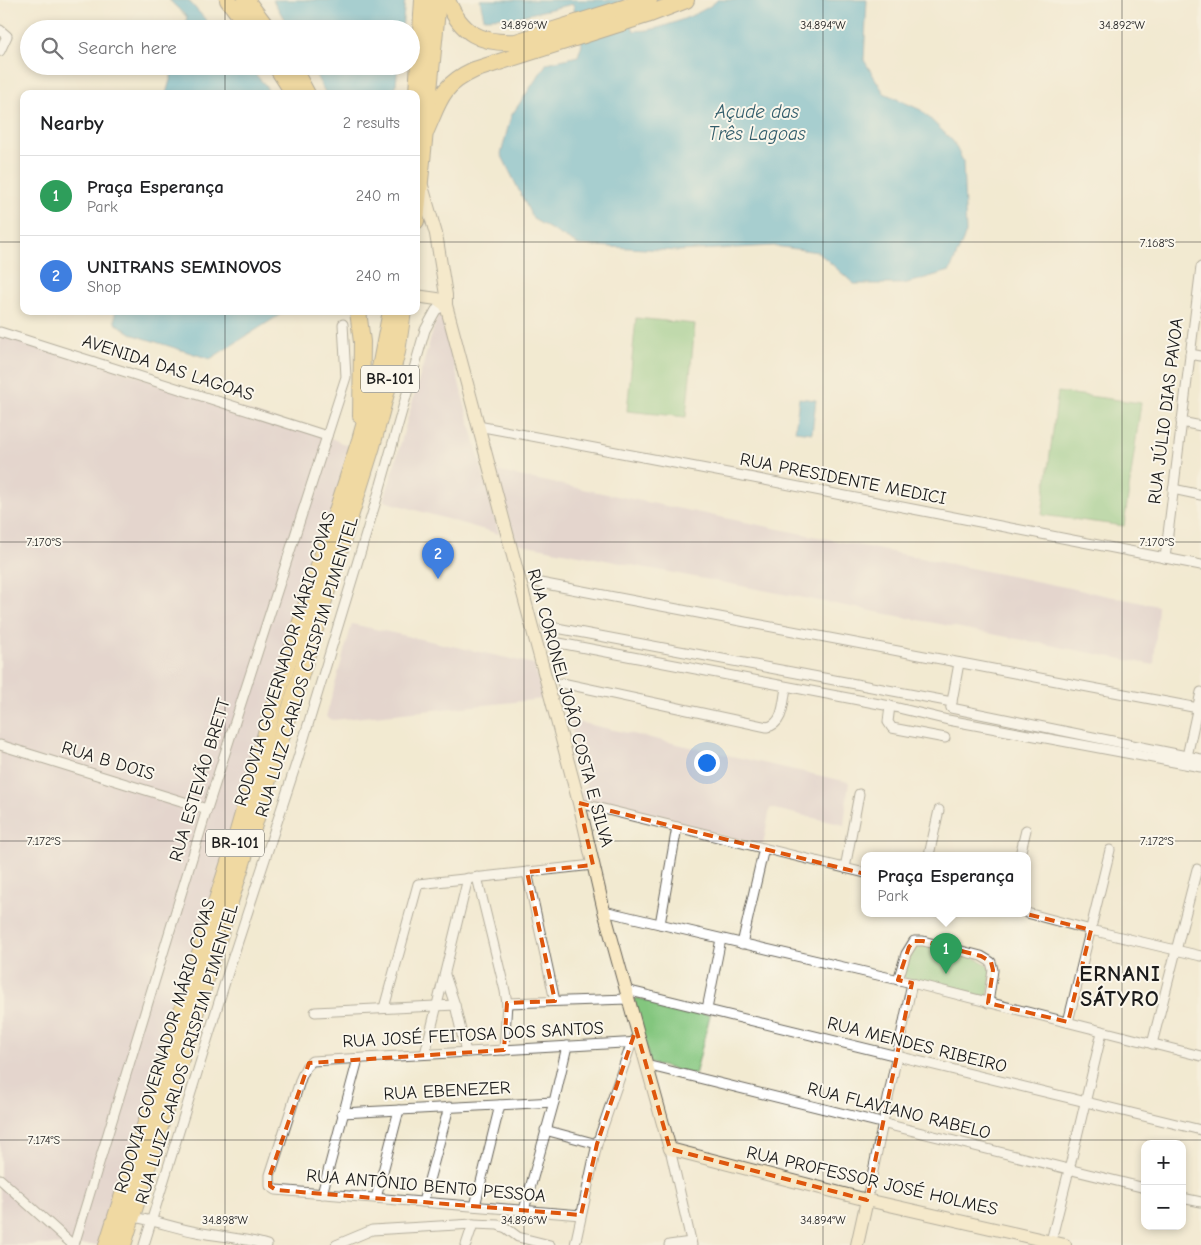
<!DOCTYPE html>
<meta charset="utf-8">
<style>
:root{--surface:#fff;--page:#f6f6f6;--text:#202124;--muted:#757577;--line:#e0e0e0;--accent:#d93025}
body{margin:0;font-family:"Comic Neue",sans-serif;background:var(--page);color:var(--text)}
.controls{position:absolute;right:15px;bottom:15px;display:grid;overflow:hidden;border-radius:10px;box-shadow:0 2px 8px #0003}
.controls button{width:45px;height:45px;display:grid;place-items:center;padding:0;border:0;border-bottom:1px solid var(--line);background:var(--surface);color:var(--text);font:25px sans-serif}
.you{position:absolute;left:706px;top:762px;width:18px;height:18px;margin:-12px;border:4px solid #fff;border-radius:50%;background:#1a73e8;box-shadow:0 0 0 8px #1a73e833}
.badge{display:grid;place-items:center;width:32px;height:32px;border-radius:50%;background:var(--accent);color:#fff;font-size:16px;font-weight:700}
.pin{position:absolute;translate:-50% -41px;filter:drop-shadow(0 1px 2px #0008)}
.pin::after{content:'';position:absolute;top:26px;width:18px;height:15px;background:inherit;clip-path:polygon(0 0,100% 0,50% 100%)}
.popup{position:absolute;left:861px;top:852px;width:170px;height:65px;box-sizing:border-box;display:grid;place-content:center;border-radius:10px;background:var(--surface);filter:drop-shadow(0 1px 4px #0005);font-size:16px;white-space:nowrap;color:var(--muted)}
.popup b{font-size:19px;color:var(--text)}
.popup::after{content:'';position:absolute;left:50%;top:100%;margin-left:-10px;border:10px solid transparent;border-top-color:var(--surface)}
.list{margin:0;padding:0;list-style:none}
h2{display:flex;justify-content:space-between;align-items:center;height:65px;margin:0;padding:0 20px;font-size:21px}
h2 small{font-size:16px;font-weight:400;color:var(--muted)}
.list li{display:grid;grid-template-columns:32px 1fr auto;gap:15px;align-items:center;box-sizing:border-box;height:80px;padding:0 20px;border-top:1px solid var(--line)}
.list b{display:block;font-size:19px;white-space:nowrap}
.list p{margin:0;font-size:16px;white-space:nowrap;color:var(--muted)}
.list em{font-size:16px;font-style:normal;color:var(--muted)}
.icon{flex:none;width:28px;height:28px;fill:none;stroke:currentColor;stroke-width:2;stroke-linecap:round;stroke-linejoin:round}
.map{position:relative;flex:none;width:1201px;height:1245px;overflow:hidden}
.search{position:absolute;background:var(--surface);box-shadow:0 2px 8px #0003;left:20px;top:20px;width:400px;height:55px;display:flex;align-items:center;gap:12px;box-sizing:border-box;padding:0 18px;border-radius:28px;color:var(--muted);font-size:19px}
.panel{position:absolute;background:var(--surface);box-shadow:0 2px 8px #0003;left:20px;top:90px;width:400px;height:225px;border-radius:10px}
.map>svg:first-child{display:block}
.industrial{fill:#d2bdc8}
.green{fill:#83c67e;stroke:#50714d}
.water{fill:#4dadcc;stroke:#346474}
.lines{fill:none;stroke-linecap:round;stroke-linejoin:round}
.street-casing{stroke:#67645b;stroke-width:11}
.secondary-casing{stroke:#67645b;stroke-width:14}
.highway-casing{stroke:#67645b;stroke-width:18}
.street{stroke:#fff;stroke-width:9}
.secondary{stroke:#f8e8c3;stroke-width:12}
.highway{stroke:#eec569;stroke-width:16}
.marked{fill:none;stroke:#de560d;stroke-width:4;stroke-dasharray:10 6;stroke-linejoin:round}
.ticks{fill:none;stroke:#1c1c1c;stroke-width:1;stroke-opacity:0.45}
.labels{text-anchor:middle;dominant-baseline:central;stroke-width:4;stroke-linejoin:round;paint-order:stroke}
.shield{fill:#fbf7ec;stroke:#5f5e5a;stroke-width:1}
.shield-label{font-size:16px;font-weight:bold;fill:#1c1c1c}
.street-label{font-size:18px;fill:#1c1c1c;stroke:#fbf7ec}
.water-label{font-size:19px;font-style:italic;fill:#325d6b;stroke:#fbf7ec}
.district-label{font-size:22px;font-weight:bold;letter-spacing:1px;fill:#1c1c1c;stroke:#fbf7ec}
.ticks-label{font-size:12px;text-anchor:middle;fill:#1c1c1c;stroke:#fbf7ec;stroke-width:4;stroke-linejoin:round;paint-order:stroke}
</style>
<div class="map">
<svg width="1201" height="1245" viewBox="0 0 1201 1245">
<rect width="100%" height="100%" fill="#fbf7ec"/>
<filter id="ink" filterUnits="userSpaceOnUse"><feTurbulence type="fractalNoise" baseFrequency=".02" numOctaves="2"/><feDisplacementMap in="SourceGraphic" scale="10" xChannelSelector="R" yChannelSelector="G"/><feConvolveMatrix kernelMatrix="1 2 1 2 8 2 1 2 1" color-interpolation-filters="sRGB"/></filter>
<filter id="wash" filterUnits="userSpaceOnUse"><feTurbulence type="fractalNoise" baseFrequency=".0096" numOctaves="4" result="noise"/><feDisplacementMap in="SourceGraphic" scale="20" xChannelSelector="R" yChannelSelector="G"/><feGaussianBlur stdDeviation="1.12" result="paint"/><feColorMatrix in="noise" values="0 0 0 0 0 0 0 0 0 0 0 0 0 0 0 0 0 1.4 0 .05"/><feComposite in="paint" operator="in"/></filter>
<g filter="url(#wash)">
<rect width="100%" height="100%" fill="#f2ead1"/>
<g class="industrial">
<path d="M441 314 499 534 384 501 437 316Z"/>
<path d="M0 332 327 436 361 452 117 1245H0Z"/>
<path d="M494 471 1158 606 1154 665 516 543Z"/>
<path d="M352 624 534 664 544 699 333 720 326 717Z"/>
<path d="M569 720 849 782 844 825 770 808 763 845 582 803 580 793 586 786 583 770 573 768 568 746 575 742Z"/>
</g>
<g class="green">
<path d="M636 318 695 324 686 417 627 411Z"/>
<path d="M1058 392 1141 403 1124 526 1042 515Z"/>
<path d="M923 943C936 947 987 956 990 970 992 979 988 992 987 1001L901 977 911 947Z"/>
<path d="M637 998 710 1015 695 1075 650 1063 634 1000Z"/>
</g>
<g class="water">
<path d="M169 0H188L214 29H184L187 17Z"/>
<path d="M273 0H405L402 29H290Z"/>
<path d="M480 0H623L634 31C640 30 647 31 653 29 668 26 708 11 717 0H867L864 60 884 93 921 110 953 141 963 161 966 233 950 271 904 284H854L818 252 774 246 678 251 578 245 533 219 501 154 511 116 547 63 578 56 582 44 573 4 516 17 484 18Z"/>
<path d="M174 66H248L266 86 269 94H166Z"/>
<path d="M311 66H398L395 93 326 94Z"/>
<path d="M115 311H286L210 359 134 335 115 323Z"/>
<path d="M799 398 816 400 812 433 795 431Z"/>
</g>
</g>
<g filter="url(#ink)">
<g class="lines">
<g class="street-casing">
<g id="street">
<path d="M0 30 7 36 0 51"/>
<path d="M0 332 327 436"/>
<path d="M1190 354 1201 356"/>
<path d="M1181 422 1201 426"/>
<path d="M478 426 738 475 1201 565"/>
<path d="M1173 489 1201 495"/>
<path d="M1165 558 1201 267"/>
<path d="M535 582 1198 708"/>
<path d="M546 626 952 702"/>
<path d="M554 642 890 706 948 720 1201 767"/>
<path d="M562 683 767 727C784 724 783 702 786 688"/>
<path d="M890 706 888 722 892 728 945 738"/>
<path d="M951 707 959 663"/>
<path d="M951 708 1201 759"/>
<path d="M0 745 207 809"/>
<path d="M1186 761 1201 692"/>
<path d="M579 803 865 873"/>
<path d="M929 855 939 810"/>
<path d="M1020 855 1026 830"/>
<path d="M845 868 859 794"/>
<path d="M527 872 555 1001"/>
<path d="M477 877 505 991 507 1003 504 1050"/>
<path d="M604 911 912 983 1201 1056"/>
<path d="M1027 913 1091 930 1201 956"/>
<path d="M660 924 677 827"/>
<path d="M742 944 764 848"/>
<path d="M445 975 455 1005 466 1052"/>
<path d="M898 980 906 954 914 941H923L981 956 991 962 993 970 988 1003"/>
<path d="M626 990 1201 1130"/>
<path d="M507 1003 628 999"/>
<path d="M384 1008 418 884 593 865"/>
<path d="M707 1009 721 939"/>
<path d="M315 1012 455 1005"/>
<path d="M1068 1022 1110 850"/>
<path d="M1152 1044 1197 869"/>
<path d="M425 1054 468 878"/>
<path d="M646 1065 1145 1188"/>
<path d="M342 1113 554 1102"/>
<path d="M545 1130 597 1144"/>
<path d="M670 1149 692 1245"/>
<path d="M0 1179 73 1245"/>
<path d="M322 1194 358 1059"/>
<path d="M376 1198 399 1110"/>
<path d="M1182 1198 1201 1202"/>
<path d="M867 1200 912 983"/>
<path d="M423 1202 449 1107"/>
<path d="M475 1206 500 1105"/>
<path d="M524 1210 554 1102 567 1046"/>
<path d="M581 1215 276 1190 270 1186V1175L301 1078 306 1067 312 1061 640 1042"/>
<path d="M132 1217C154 1220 175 1228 197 1232 221 1237 245 1238 267 1245"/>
<path d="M74 1245 207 809 346 377 343 324"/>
<path d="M144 1245 230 966 297 761 380 488 425 330 436 310 446 305"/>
<path d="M336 1245 372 1230 473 1224 498 1225 506 1228 518 1237 550 1245"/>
<path d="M466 1245 473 1224"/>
<path d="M575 1245 597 1144 632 1042"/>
<path d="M669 1245 691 1242"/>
<path d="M1050 1245 1069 1170 1102 1032"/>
</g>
</g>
<g class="secondary-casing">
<g id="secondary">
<path d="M422 186 436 234 446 295V305L579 803 604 911 670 1149 867 1200 1065 1245"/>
<path d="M416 296 437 299 446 305"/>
<path d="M857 1245 867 1200"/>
</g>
</g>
<g class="highway-casing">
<g id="highway">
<path d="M228 0 250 29"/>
<path d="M246 0 268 29"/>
<path d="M447 0C461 33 480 44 516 42L649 0"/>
<path d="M276 66 294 94"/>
<path d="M292 66 307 94"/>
<path d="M416 108 423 0"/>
<path d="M424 135C439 103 439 86 474 70L647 15 686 0"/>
<path d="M416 221 438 0"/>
<path d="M358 311 362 342 361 416"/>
<path d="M107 1245 231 856 274 705 360 440 379 373 391 311"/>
<path d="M123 1245 372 446 397 352 403 311"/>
</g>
</g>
<use href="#street" class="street"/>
<use href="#secondary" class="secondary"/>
<use href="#highway" class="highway"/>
</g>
</g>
<path d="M0 0H1201V1245H0ZM579 803 1091 930 1068 1022 988 1003 993 970 991 962 981 956 923 941H914L909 947 898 980 912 983 867 1200 670 1149 636 1029 597 1144 581 1215 276 1190 270 1186V1175L309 1063 504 1050 507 1003 555 1001 527 872 593 865Z" fill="#f2ead1" fill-opacity=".55" fill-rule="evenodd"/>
<path class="marked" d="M579 803 1091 930 1068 1022 988 1003 993 970 991 962 981 956 923 941H914L909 947 898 980 912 983 867 1200 670 1149 636 1029 597 1144 581 1215 276 1190 270 1186V1175L309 1063 504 1050 507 1003 555 1001 527 872 593 865Z"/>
<path class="ticks" d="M225 0V29M524 0V1245M823 0V1245M1122 0V1245M225 66V94M0 242H24M416 242H1201M225 311V1245M0 542H1201M0 841H1201M0 1140H1201"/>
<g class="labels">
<g class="shield">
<rect x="361" y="365.5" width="58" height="27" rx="4"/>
<rect x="206" y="829.5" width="58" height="27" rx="4"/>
</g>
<g class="shield-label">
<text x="390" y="379">BR-101</text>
<text x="235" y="843">BR-101</text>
</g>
<g class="street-label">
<text transform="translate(168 368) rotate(18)">AVENIDA DAS LAGOAS</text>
<text transform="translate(1166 411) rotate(-83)">RUA JÚLIO DIAS PAVOA</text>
<text transform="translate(843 479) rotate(11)">RUA PRESIDENTE MEDICI</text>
<text transform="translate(285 659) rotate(-73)">RODOVIA GOVERNADOR MÁRIO COVAS</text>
<text transform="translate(307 667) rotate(-73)">RUA LUIZ CARLOS CRISPIM PIMENTEL</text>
<text transform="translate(570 708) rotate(75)">RUA CORONEL JOÃO COSTA E SILVA</text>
<text transform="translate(108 761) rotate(17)">RUA B DOIS</text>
<text transform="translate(200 780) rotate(-73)">RUA ESTEVÃO BRETT</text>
<text transform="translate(473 1035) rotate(-3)">RUA JOSÉ FEITOSA DOS SANTOS</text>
<text transform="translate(917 1045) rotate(14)">RUA MENDES RIBEIRO</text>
<text transform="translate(165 1046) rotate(-73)">RODOVIA GOVERNADOR MÁRIO COVAS</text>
<text transform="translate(187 1054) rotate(-73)">RUA LUIZ CARLOS CRISPIM PIMENTEL</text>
<text transform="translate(447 1091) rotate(-3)">RUA EBENEZER</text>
<text transform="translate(899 1111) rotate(14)">RUA FLAVIANO RABELO</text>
<text transform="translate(872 1181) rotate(13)">RUA PROFESSOR JOSÉ HOLMES</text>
<text transform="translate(426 1186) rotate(5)">RUA ANTÔNIO BENTO PESSOA</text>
</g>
<g class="water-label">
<text x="757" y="112">Açude das<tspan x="757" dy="22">Três Lagoas</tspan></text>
</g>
<g class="district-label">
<text x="1120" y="974">ERNANI<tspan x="1120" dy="25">SÁTYRO</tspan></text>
</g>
</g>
<g class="ticks-label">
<text x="524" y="29">34.896°W</text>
<text x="823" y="29">34.894°W</text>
<text x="1122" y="29">34.892°W</text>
<text x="1157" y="247">7.168°S</text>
<text x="44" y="546">7.170°S</text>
<text x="1157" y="546">7.170°S</text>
<text x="44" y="845">7.172°S</text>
<text x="1157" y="845">7.172°S</text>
<text x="44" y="1144">7.174°S</text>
<text x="225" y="1224">34.898°W</text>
<text x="524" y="1224">34.896°W</text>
<text x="823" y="1224">34.894°W</text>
</g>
</svg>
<div class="controls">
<button>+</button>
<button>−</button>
</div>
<div class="you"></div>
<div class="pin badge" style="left:946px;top:974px;background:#2e9e5b">1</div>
<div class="popup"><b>Praça Esperança</b>Park</div>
<div class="pin badge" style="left:438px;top:579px;background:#3f7fe0">2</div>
<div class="search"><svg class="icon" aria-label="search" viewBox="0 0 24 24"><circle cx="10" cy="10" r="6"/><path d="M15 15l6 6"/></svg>Search here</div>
<section class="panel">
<h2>Nearby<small>2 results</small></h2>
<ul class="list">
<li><span class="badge" style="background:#2e9e5b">1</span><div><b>Praça Esperança</b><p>Park</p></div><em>240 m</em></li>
<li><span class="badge" style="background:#3f7fe0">2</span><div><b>UNITRANS SEMINOVOS</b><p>Shop</p></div><em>240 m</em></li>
</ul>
</section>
</div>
